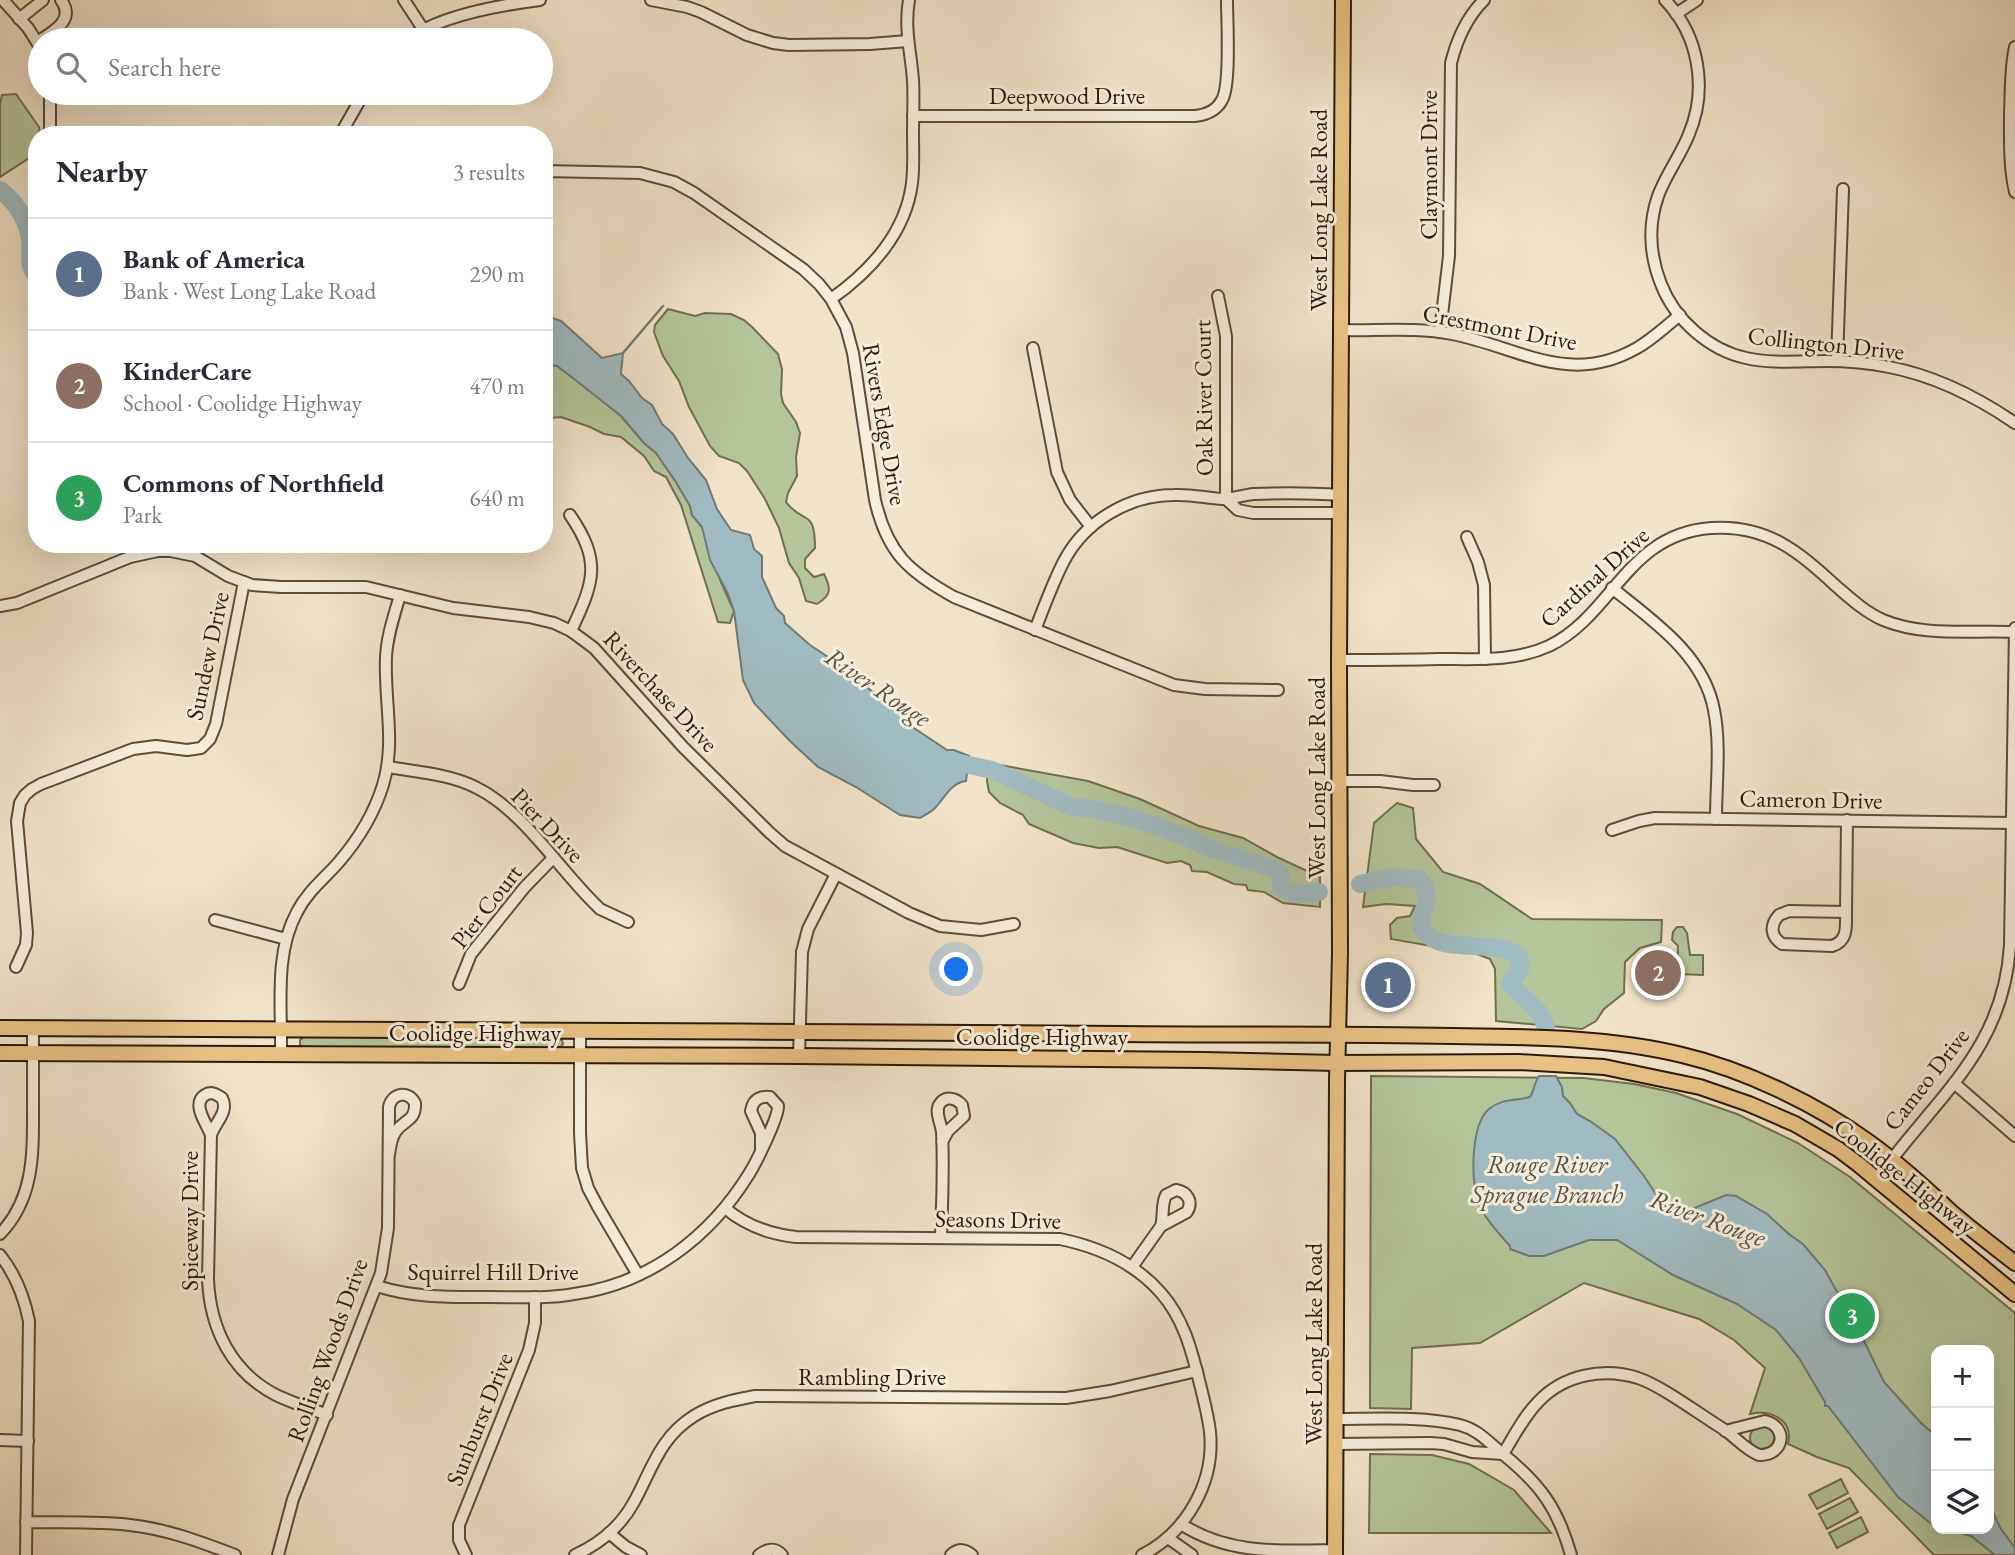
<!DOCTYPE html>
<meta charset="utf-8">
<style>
:root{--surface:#fff;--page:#f7f7f7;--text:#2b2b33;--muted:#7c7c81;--line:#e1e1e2;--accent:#1a73e8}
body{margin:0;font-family:"EB Garamond",serif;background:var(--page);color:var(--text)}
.controls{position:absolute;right:21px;bottom:21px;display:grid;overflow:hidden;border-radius:14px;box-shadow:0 7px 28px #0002}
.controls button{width:63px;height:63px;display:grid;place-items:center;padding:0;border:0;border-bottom:2px solid var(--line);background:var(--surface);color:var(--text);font:35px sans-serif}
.you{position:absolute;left:957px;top:970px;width:24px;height:24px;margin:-18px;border:5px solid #fff;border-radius:50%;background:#1a73e8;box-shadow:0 0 0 10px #1a73e833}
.badge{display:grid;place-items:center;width:46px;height:46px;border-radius:50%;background:var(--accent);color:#fff;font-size:23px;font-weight:700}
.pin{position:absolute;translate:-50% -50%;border:4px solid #fff;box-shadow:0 2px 7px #0006}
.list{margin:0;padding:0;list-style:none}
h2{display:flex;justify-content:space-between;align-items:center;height:91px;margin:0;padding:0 28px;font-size:30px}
h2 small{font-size:23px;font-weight:400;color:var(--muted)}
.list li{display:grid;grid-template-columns:46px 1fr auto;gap:21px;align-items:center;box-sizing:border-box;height:112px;padding:0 28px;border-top:2px solid var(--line)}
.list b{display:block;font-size:26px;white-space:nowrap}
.list p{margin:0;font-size:23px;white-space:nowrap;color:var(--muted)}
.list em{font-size:23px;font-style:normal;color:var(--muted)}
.icon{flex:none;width:38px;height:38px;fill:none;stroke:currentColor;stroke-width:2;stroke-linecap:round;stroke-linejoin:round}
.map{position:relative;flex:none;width:2015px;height:1555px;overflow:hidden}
.search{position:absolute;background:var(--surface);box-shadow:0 7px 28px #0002;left:28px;top:28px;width:525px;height:77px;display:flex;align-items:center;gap:18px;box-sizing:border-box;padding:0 24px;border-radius:38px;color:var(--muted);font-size:26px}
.panel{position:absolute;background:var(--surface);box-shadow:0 7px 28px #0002;left:28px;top:126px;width:525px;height:427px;border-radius:28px}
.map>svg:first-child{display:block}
.green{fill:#b5c59a;stroke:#706f50;stroke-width:2;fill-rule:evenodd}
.water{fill:#a0bbc1;stroke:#727a76;stroke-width:2}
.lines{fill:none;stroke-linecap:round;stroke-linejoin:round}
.stream{stroke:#727a76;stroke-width:2.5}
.river{stroke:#a0bbc1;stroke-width:18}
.minor-casing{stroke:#5d4c37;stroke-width:14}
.major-casing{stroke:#2c1906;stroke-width:18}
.minor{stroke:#f6eddc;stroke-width:10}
.major{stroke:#e8c284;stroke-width:14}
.labels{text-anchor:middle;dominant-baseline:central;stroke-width:6;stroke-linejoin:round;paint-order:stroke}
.street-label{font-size:24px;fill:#2c1906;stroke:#f6eddc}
.water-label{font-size:26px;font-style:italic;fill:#555247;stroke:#f6eddc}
</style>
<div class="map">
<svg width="2015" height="1555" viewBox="0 0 2015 1555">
<rect width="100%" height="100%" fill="#f1e3c9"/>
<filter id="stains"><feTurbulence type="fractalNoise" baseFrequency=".00286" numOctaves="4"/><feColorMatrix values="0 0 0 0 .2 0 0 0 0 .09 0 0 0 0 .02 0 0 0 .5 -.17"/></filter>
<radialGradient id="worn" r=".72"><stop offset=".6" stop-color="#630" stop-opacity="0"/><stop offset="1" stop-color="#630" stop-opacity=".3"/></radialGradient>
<g class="green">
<path d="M16 94 39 127 40 135H37V153L0 177V104L2 95Z"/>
<path d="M668 309 695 316 705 313 731 314 744 320 752 327 778 354 782 369 781 394 783 403 796 422 800 433 796 457 797 476 788 493 786 502C803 525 815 507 815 548L805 559V568L814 577 824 574C831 588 832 595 817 604L806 601 799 578 789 563 779 528 765 499 747 471 739 463 719 456 710 446 689 407 679 381 663 356 654 332 655 325Z"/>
<path d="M544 359 547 364 557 366 591 391 621 416 644 443 656 453 676 482 690 506 692 515 702 527 720 580 734 611 730 623 718 622 681 505 666 477 654 471 644 456 621 437 604 434 590 427 561 417 550 418 544 423Z"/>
<path d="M989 763 1088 781 1140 799 1199 826 1243 838 1279 858 1320 877V907L1283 903 1264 892 1248 890 1246 885 1234 884 1207 872 1192 871 1190 865 1181 861 1167 863 1117 847 1099 848 1073 843 1029 824 1023 815 1000 803 989 792 987 781Z"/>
<path d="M1397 803 1413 808 1416 839 1443 872 1480 884 1532 919 1662 920 1661 942 1640 948 1625 962 1624 993 1604 1009 1596 1021 1582 1029 1496 1021 1495 969 1490 959 1477 954 1391 939 1390 925 1397 918 1410 916 1415 906 1386 904 1363 907 1374 823Z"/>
<path d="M1677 927H1683L1687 933 1690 955H1703V975L1677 974 1678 946 1672 940 1673 932Z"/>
<path d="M305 1036 555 1039 562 1040 563 1044 559 1049 307 1048 300 1045V1040Z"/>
<path d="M1371 1076 1584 1078 1634 1084 1676 1093 1737 1114 1798 1143 1850 1177 2015 1313V1555H1934L1849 1468 1817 1457 1788 1444C1794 1420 1771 1409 1750 1414L1765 1368 1734 1340 1699 1319 1584 1283 1480 1343 1412 1348 1411 1409 1370 1408ZM1936 1350H1989V1529H1936Z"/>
<circle cx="1762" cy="1438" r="12"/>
<path d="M1370 1454 1432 1455 1469 1464 1514 1490 1551 1533H1369Z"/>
<path d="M1841 1479 1848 1493 1817 1509 1809 1495Z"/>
<path d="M1850 1498 1858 1512 1827 1529 1819 1514Z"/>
<path d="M1861 1517 1868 1532 1837 1548 1829 1533Z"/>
</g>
<g class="water">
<path d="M544 315 561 321 602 358 623 353 621 374 629 381 642 398 652 405 662 424 673 434 688 458 706 480 717 509 731 530 750 535 754 549 762 556V577L776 608 784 616 785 623 810 645 831 659 834 664 848 667 869 689 899 712 914 728 947 750H954L969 756 966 781C950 783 945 798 935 808 931 812 925 815 920 818L900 815 856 787 818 767 790 741 754 703 743 680 734 611 728 594 710 560 702 527 692 515 690 506 676 482 656 453 644 443 621 416 569 375 557 366 547 364 544 359Z"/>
<path d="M1539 1076H1556L1562 1087 1563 1096 1570 1103 1577 1114 1590 1121 1615 1139 1644 1176 1663 1205 1674 1209 1690 1210 1726 1195 1736 1196 1767 1214 1790 1235 1803 1244 1825 1270 1861 1335 1884 1382 1921 1423 1936 1436V1526L1929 1522 1898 1497 1828 1406H1825V1402L1799 1358 1776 1330 1737 1304 1673 1275 1617 1240H1589L1544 1256H1529L1510 1249V1246C1499 1234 1487 1221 1480 1207 1470 1186 1470 1125 1489 1109 1502 1098 1515 1101 1530 1097 1534 1091 1534 1083 1539 1076Z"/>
<path d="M1989 1504 2001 1529 2015 1548V1555H1995L1971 1536 1947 1529H1989Z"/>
</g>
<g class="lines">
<path class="stream" d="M623 353 663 306"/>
<g class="river">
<path d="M0 190C15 201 27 219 30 238 32 252 26 265 37 276"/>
<path d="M946 760 992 770 1008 777 1072 807 1094 809 1136 819 1186 837 1211 849 1275 869 1280 873 1281 887C1292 896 1305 894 1319 892"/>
<path d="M1360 884 1392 877 1419 879C1439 902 1412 916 1424 931 1443 956 1493 937 1519 956L1521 967 1510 984 1539 1012 1546 1027"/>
</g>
<g class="minor-casing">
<g id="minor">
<path d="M3 0 28 28 40 47"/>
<path d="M404 0 423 29"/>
<path d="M651 0 687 7 701 12 747 35 773 43 789 45 870 44 908 41"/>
<path d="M1665 0C1699 35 1708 89 1689 134 1681 155 1666 174 1658 196 1648 225 1650 256 1661 284 1675 320 1709 350 1746 358 1772 364 1800 361 1826 361 1847 361 1869 363 1889 367 1936 376 1977 397 2015 423"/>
<path d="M1676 14 1697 0"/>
<path d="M19 19 43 0"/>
<path d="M407 40C438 16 501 5 540 0"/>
<path d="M37 42C53 32 76 20 61 0"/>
<path d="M2015 47C2010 69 2011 92 2010 114 2010 140 2009 166 2015 192"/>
<path d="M913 116H1195C1206 115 1217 110 1222 100 1231 85 1227 20 1227 0"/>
<path d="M50 135V93"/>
<path d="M340 135 364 93"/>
<path d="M544 171 640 173 674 182 694 193 803 269 819 284 831 299 846 327 853 353 875 500C887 553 909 572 954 597L1174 685 1205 689 1278 690"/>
<path d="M1218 296 1226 336V499"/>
<path d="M831 299C871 271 906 232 912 183 914 167 913 150 913 134 913 116 914 98 913 80 911 53 904 28 909 0"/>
<path d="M1340 330C1377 331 1416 327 1452 334 1519 347 1569 387 1637 348 1653 339 1666 326 1680 315"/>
<path d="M1440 332 1449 256 1451 63C1457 39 1466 18 1484 0"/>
<path d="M1033 348 1057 472 1070 500 1091 527"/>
<path d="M1837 361 1843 189"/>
<path d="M1226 499 1238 510 1253 513H1339"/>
<path d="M570 515C602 562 594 582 571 631"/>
<path d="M1467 537 1478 562 1484 585 1485 659"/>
<path d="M1612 588C1653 621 1704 655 1714 710 1721 745 1716 783 1716 819"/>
<path d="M0 606 17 603 130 557 158 551H170L195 556 228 576 252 585 281 587H366L453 608 529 617 554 623 571 631 594 648 683 747 770 833 785 846 909 913 940 926 981 930 1014 924"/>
<path d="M1035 630C1044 607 1053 582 1064 561 1085 521 1129 495 1174 495 1190 494 1206 498 1222 499 1231 499 1243 495 1254 494 1282 493 1311 493 1340 495"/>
<path d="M1339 660C1372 660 1406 660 1439 659 1476 659 1514 662 1549 646 1613 615 1627 534 1711 528 1766 524 1798 551 1836 586 1851 599 1865 612 1883 620 1924 637 1971 630 2014 632"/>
<path d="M388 767C417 772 450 774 477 788 522 810 559 869 595 904L600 909 628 922"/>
<path d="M1339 781H1380L1413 785H1434"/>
<path d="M1612 830 1639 821 1655 818 2012 823"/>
<path d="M1789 911 1846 912C1846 927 1848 941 1832 946L1782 944C1770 936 1770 925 1779 915Z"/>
<path d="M1846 912 1847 820"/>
<path d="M215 920 286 939"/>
<path d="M16 967 26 945 27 933 17 821 20 803 25 795 32 789 41 784 133 749 156 746 187 750 201 748 210 739 216 724 244 582"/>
<path d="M459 984 471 954 524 888 553 858"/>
<path d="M580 1030V1133L582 1168 588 1188 598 1207 638 1275"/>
<path d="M281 1054C282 1007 274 954 297 912 307 892 324 879 338 863 358 840 374 814 383 785 396 742 384 701 386 657 387 636 394 616 400 595"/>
<path d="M799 1056 802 952 808 929 836 874"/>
<path d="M1954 1083 2015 1136"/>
<path d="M211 1135C207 1124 191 1104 205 1095 211 1091 216 1094 222 1098 229 1112 216 1121 211 1135L208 1279C210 1328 231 1372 276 1395 292 1403 310 1408 327 1415"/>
<path d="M1877 1179C1934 1099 2004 1051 2010 945L2015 628"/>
<path d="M725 1208C746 1226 769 1234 796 1237L1060 1239C1099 1247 1134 1262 1161 1293 1183 1318 1191 1348 1199 1380 1203 1397 1208 1414 1210 1432 1215 1482 1187 1532 1142 1555"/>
<path d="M0 1234C35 1198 33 1152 33 1105 33 1079 33 1054 33 1028"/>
<path d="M941 1238C942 1203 944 1167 942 1132 941 1123 935 1113 939 1105 945 1095 956 1098 962 1105L964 1116 948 1131 942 1142"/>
<path d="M0 1255C16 1275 24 1296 29 1321L26 1555"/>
<path d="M1132 1267 1161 1226 1187 1212C1193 1202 1188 1192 1176 1190L1166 1195C1161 1205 1164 1216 1161 1226"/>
<path d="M377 1286C414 1298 450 1297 488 1297 517 1297 546 1299 574 1294 649 1284 710 1237 749 1174 756 1163 779 1116 778 1106L770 1097C759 1096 753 1100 751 1111L761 1133V1150"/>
<path d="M1336 1419C1374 1419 1424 1416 1460 1425 1479 1430 1489 1443 1504 1455 1541 1485 1558 1509 1571 1555"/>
<path d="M0 1440 28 1441"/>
<path d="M1336 1444 1430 1443 1444 1444 1472 1452 1503 1454"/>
<path d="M1503 1454C1514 1436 1524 1416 1539 1401 1564 1375 1603 1367 1638 1378 1664 1387 1700 1415 1725 1430 1736 1438 1746 1450 1759 1455 1784 1456 1789 1427 1765 1421L1725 1431"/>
<path d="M26 1522C61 1523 96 1521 130 1525 167 1529 201 1542 235 1555"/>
<path d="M1181 1524C1229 1555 1280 1551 1336 1550"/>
<path d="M609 1533 626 1547 641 1555"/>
<path d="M1168 1538 1192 1555"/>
<path d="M278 1555 293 1499 381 1273 388 1228 389 1107C392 1093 408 1090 415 1103 416 1121 405 1119 396 1131 391 1138 390 1146 389 1155"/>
<path d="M466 1555 459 1540V1525L529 1350 535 1323V1297"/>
<path d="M575 1555C599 1544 621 1526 634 1502 652 1469 660 1437 694 1416 713 1404 734 1400 755 1396L1066 1398 1110 1391 1197 1371"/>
<path d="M759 1555C767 1549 775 1547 782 1555"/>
<path d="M951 1555C958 1548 965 1549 972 1555"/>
</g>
</g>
<g class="major-casing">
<g id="major">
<path d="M0 1028C373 1028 746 1032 1119 1034 1230 1035 1342 1034 1453 1036 1529 1037 1608 1037 1682 1055 1746 1070 1818 1105 1870 1143 1899 1164 1924 1187 1950 1211 1971 1229 1993 1246 2015 1263"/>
<path d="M0 1053 799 1056 1204 1060 1337 1063 1519 1062 1604 1067 1700 1087 1749 1104 1795 1124 1838 1149 1858 1164 2015 1294"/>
<path d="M1335 1555 1337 1080 1340 953 1339 660 1343 0"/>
</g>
</g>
<use href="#minor" class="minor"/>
<use href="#major" class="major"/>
</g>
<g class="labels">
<g class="street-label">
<text x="1067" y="95">Deepwood Drive</text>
<text transform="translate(1428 165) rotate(-90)">Claymont Drive</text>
<text transform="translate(1318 210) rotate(-90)">West Long Lake Road</text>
<text transform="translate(1500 327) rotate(11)">Crestmont Drive</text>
<text transform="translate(1826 343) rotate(6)">Collington Drive</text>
<text transform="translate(1203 398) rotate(-91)">Oak River Court</text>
<text transform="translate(885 424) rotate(80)">Rivers Edge Drive</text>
<text transform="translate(1594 577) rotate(-42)">Cardinal Drive</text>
<text transform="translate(207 656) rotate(-78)">Sundew Drive</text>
<text transform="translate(661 691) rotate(47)">Riverchase Drive</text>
<text transform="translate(1316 778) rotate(-90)">West Long Lake Road</text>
<text transform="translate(1811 799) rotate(1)">Cameron Drive</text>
<text transform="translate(548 825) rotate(46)">Pier Drive</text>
<text transform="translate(486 906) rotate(-52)">Pier Court</text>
<text x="475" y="1032">Coolidge Highway</text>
<text x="1042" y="1036">Coolidge Highway</text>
<text transform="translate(1926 1079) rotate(-52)">Cameo Drive</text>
<text transform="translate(1905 1176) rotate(38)">Coolidge Highway</text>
<text transform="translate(998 1219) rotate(1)">Seasons Drive</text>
<text transform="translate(189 1221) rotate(-90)">Spiceway Drive</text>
<text x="493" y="1271">Squirrel Hill Drive</text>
<text transform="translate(1313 1344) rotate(-90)">West Long Lake Road</text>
<text transform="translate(327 1350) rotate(-70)">Rolling Woods Drive</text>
<text x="872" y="1376">Rambling Drive</text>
<text transform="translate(479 1419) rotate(-68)">Sunburst Drive</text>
</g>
<g class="water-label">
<text transform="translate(878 687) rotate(34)">River Rouge</text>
<text x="1547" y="1164">Rouge River<tspan x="1547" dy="30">Sprague Branch</tspan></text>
<text transform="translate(1708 1218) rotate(20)">River Rouge</text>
</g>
</g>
<rect width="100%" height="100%" filter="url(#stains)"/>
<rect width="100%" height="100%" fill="url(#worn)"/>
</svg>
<div class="controls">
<button>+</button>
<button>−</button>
<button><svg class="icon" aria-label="layers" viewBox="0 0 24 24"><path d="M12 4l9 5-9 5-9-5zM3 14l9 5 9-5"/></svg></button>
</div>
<div class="you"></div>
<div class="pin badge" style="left:1388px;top:985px;background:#5c6f8a">1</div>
<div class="pin badge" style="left:1658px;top:973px;background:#8d6e63">2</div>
<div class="pin badge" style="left:1852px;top:1316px;background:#2e9e5b">3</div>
<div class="search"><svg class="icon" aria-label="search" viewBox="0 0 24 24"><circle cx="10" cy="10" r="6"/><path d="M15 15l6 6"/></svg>Search here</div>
<section class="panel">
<h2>Nearby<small>3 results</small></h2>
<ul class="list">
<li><span class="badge" style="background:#5c6f8a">1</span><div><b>Bank of America</b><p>Bank · West Long Lake Road</p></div><em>290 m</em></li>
<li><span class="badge" style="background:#8d6e63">2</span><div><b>KinderCare</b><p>School · Coolidge Highway</p></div><em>470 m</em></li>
<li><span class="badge" style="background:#2e9e5b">3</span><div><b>Commons of Northfield</b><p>Park</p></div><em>640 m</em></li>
</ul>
</section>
</div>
